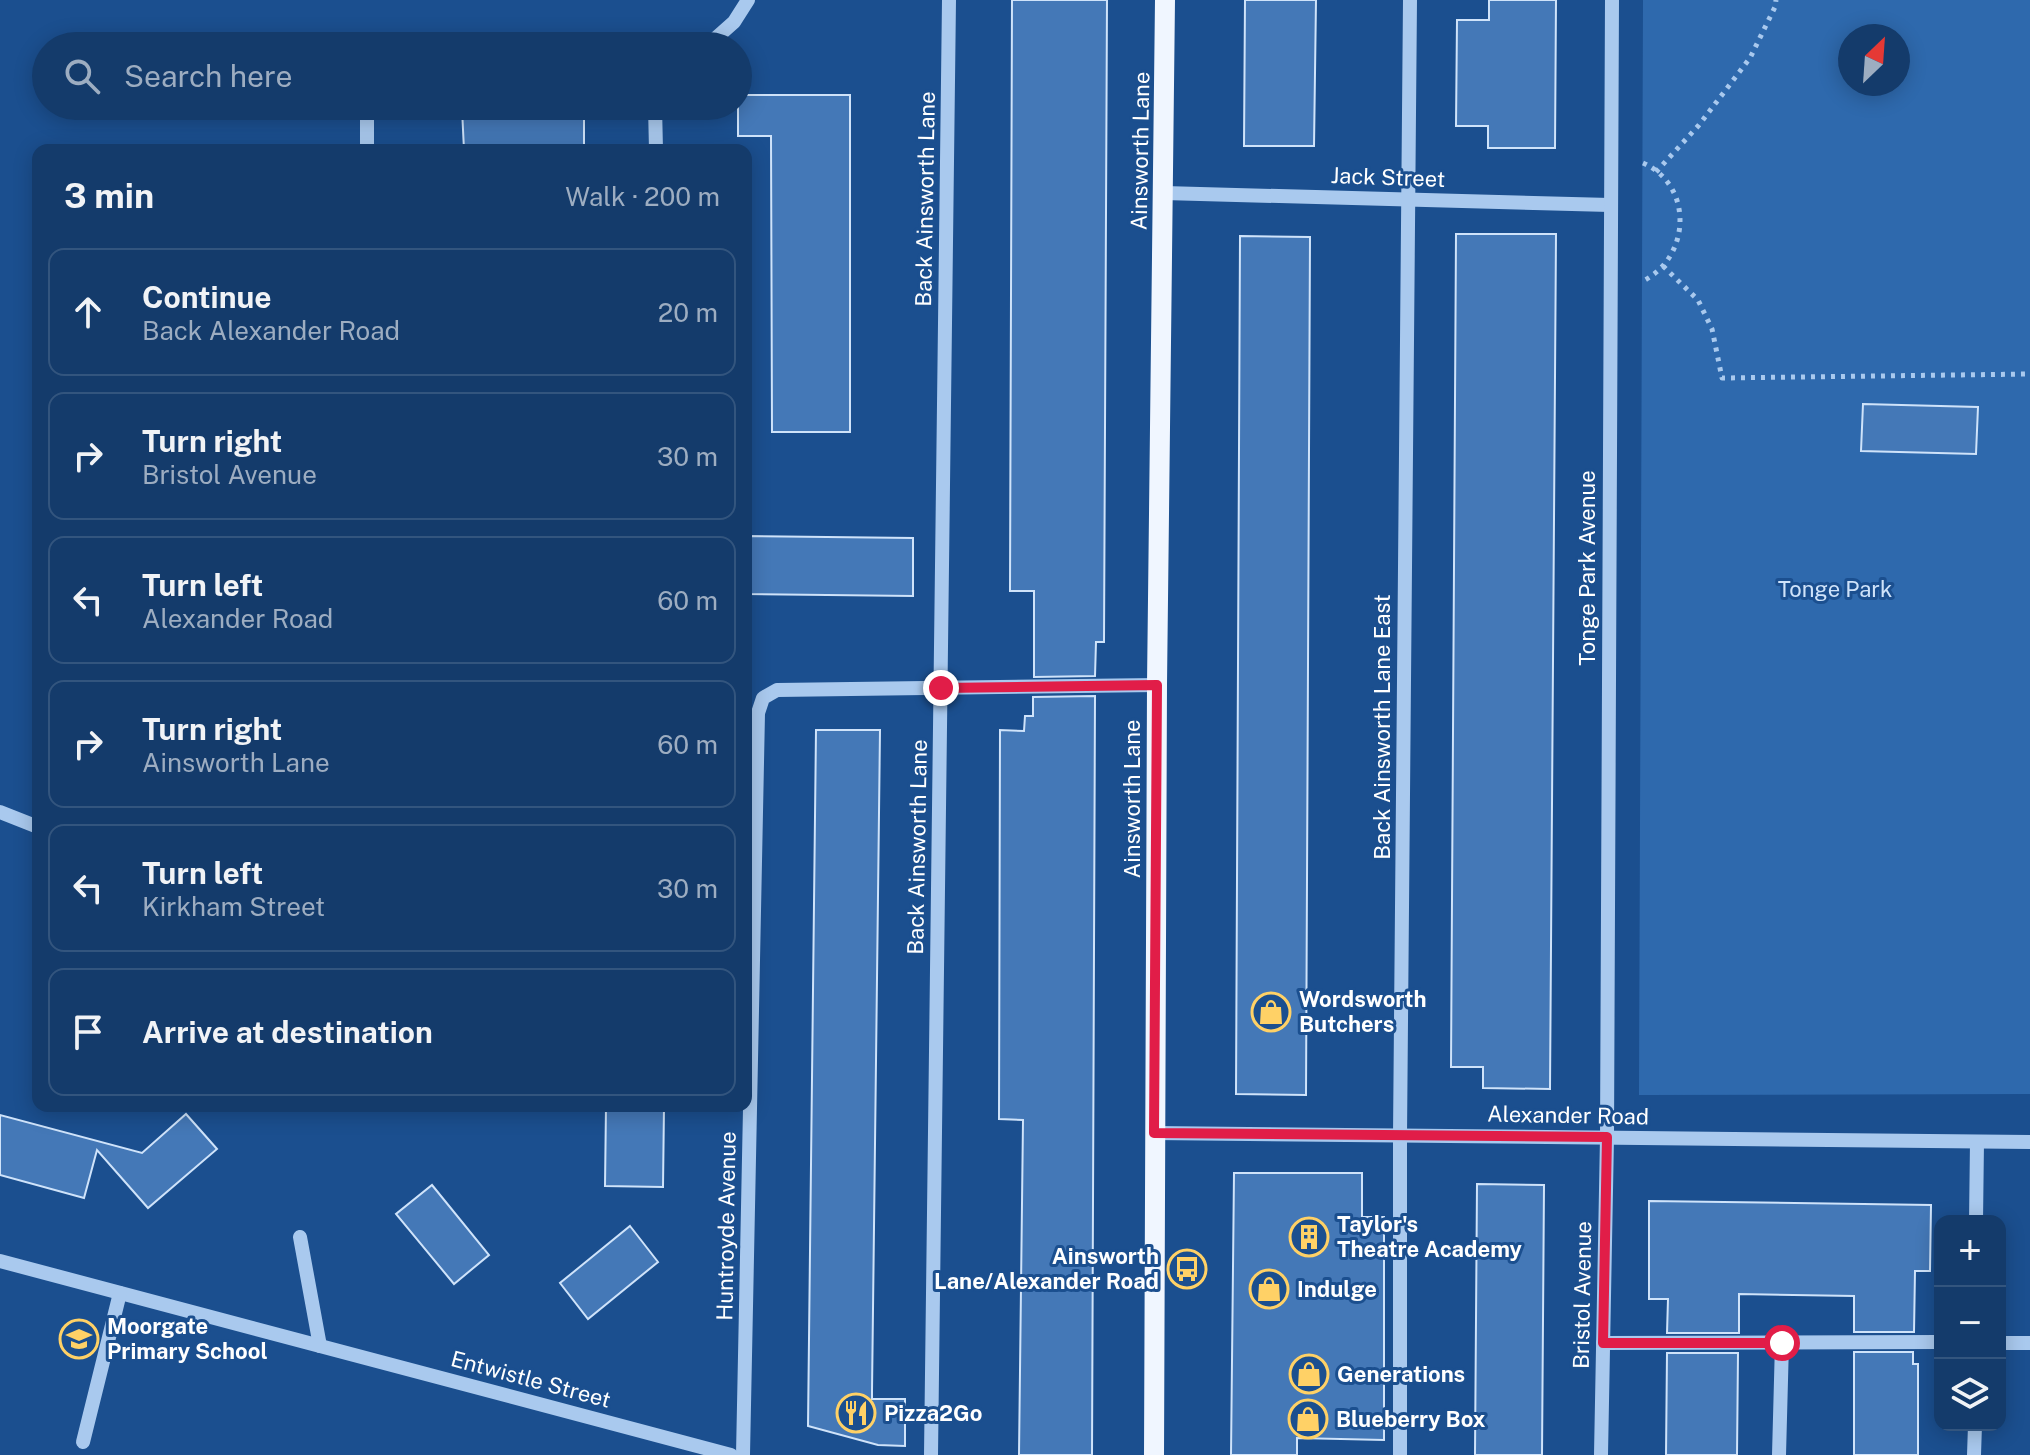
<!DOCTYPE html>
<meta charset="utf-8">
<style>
:root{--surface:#143b6b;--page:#1d4271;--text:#f1f3f6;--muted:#9dadc1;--line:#33557e}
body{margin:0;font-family:"Public Sans",sans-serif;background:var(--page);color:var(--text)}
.controls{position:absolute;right:24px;bottom:24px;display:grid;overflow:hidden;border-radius:16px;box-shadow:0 4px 20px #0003}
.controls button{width:72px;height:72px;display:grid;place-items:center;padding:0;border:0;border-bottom:2px solid var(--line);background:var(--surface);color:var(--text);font:40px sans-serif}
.compass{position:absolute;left:1838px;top:24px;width:72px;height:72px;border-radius:50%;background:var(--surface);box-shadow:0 4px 20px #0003;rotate:25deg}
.stop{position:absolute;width:24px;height:24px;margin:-18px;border:6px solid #e11d48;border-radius:50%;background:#fff}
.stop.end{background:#e11d48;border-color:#fff;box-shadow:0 2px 8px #0008}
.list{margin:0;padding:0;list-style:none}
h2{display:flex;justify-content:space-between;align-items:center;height:104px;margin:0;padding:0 32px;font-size:34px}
h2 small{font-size:26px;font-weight:400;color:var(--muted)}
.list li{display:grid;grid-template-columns:52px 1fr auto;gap:24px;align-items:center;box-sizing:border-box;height:128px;margin:0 16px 16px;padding:0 16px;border:2px solid var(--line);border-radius:16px}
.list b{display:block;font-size:30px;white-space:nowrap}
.list p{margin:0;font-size:26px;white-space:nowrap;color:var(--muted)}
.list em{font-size:26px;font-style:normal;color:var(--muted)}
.icon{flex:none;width:44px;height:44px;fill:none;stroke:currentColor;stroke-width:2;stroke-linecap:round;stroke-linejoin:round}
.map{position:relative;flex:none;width:2030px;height:1455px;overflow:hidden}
.search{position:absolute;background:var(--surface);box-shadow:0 4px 20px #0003;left:32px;top:32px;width:720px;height:88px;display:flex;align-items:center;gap:20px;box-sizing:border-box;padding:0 28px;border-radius:44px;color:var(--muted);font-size:30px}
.panel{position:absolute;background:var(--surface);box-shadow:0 4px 20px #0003;left:32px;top:144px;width:720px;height:968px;border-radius:16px}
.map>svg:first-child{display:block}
.green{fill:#2e69ad;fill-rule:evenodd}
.building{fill:#4478b7;stroke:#cfe3fa;stroke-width:2}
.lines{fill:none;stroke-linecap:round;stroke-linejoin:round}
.path{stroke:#a9c9ee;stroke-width:5;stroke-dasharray:4 6;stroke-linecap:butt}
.minor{stroke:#a9c9ee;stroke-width:14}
.major{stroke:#f0f6ff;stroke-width:20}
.route{stroke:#e11d48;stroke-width:10}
.labels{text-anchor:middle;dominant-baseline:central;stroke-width:6;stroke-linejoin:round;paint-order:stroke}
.street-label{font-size:22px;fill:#fff;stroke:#1b4f8f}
.park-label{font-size:22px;fill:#cfe3fa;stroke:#1b4f8f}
.poi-label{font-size:22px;font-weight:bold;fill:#fff;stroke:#1b4f8f;text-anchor:start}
</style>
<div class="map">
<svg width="2030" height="1455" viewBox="0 0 2030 1455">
<rect width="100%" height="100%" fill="#1b4f8f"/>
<path class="green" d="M1643 0H2030V1094L1639 1095ZM1850 36H1898V84H1850Z"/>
<g class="building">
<path d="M1012 0H1107L1104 642H1096L1095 676 1034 677V591H1010Z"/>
<path d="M1245 0H1316L1314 146H1244Z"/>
<path d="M1489 0H1556L1555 148H1488V126H1456L1457 20H1489Z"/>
<path d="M738 95H850V432H772L771 136H738Z"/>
<path d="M584 108V148L464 150 462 109Z"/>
<path d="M1456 234H1556L1550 1089 1483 1088V1067H1451Z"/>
<path d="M1240 236 1310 237 1306 1095 1236 1094Z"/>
<path d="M1863 404 1978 407 1976 454 1861 451Z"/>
<path d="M746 536 913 538V596L746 594Z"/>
<path d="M1095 696 1092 1455H1019L1023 1120 999 1119 1000 730 1024 731 1025 716H1033V697Z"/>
<path d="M816 730H880L872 1392V1399H905V1446L878 1445 808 1426Z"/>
<path d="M606 1106H664L663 1187 605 1186Z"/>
<path d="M186 1114 217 1149 148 1208 97 1150 84 1198 0 1175V1115L142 1153Z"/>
<path d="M1234 1173H1362V1217H1384V1440L1297 1438V1455H1231Z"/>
<path d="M1477 1184 1544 1185 1542 1455H1475Z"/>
<path d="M432 1185 489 1255 454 1284 396 1214Z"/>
<path d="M1649 1201 1931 1205 1930 1271H1915L1914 1332H1854V1296L1739 1294V1333H1667L1668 1299H1649Z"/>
<path d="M630 1226 658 1262 588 1319 560 1283Z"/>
<path d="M1854 1352H1913V1364H1918V1455H1854Z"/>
<path d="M1667 1353H1738L1737 1455H1666Z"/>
</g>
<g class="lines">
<g class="path">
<path d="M1643 163C1693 185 1691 255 1645 280"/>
<path d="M1656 172 1699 125 1750 58 1775 7 1776 0"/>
<path d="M1663 266 1698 300 1712 329 1722 378 2030 374"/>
</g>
<g class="minor">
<path d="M707 46 734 22 748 0"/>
<path d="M655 106 656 150"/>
<path d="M367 150V106"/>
<path d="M1164 193 1610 205"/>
<path d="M0 812 38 827"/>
<path d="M1154 1133 2030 1142"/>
<path d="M1976 1221 1977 1142"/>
<path d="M300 1237 320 1346"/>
<path d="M0 1261 731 1455"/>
<path d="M1603 1343 1940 1342"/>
<path d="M2000 1343H2030"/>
<path d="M83 1442 120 1293"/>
<path d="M743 1455 758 713 763 698 777 690 1157 685"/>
<path d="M931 1455 949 0"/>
<path d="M1400 1455V1135L1410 0"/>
<path d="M1601 1455 1607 1137 1612 0"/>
<path d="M1779 1455 1782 1343"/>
<path d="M1974 1455 1975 1425"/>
</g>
<path class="major" d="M1154 1455 1157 685 1165 0"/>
</g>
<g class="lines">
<path class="route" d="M941 688 1157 685 1154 1133 1607 1137 1603 1343H1782"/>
</g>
<defs>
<g id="shop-ring" transform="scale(2)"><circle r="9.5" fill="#1b4f8f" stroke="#ffd166" stroke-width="1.5"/><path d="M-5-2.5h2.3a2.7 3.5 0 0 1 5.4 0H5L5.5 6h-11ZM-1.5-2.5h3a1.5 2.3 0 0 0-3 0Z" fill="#ffd166"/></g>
<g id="building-ring" transform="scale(2)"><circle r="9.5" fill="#1b4f8f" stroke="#ffd166" stroke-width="1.5"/><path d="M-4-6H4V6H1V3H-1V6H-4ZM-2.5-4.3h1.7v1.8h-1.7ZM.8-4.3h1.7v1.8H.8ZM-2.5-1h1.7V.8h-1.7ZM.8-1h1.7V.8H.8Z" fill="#ffd166"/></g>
<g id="bus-ring" transform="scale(2)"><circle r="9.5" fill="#1b4f8f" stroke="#ffd166" stroke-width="1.5"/><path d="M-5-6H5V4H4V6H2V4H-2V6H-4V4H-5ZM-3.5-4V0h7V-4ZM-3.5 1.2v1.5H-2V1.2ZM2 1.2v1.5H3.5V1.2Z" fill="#ffd166"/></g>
<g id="school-ring" transform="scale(2)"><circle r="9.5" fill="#1b4f8f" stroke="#ffd166" stroke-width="1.5"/><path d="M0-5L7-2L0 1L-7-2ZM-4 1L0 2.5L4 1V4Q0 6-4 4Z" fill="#ffd166"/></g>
<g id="restaurant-ring" transform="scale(2)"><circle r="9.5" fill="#1b4f8f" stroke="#ffd166" stroke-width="1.5"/><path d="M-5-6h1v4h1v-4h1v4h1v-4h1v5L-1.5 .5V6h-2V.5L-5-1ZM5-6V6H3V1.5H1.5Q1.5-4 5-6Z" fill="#ffd166"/></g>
</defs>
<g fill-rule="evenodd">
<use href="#shop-ring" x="1271" y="1012"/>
<use href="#building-ring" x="1309" y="1237"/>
<use href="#bus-ring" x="1187" y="1269"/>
<use href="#shop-ring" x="1269" y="1289"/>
<use href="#school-ring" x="79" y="1339"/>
<use href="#shop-ring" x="1309" y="1374"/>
<use href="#restaurant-ring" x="856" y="1413"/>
<use href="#shop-ring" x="1308" y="1419"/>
</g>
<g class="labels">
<g class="street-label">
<text transform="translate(1140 151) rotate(-89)">Ainsworth Lane</text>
<text transform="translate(1388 177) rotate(2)">Jack Street</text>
<text transform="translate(925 199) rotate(-89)">Back Ainsworth Lane</text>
<text transform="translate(1587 568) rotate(-90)">Tonge Park Avenue</text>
<text transform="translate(1382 727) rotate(-90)">Back Ainsworth Lane East</text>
<text transform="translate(1132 799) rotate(-90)">Ainsworth Lane</text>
<text transform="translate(917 847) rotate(-89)">Back Ainsworth Lane</text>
<text transform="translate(1568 1115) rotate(1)">Alexander Road</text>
<text transform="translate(726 1226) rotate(-89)">Huntroyde Avenue</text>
<text transform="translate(1582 1295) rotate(-89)">Bristol Avenue</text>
<text transform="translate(531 1379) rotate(15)">Entwistle Street</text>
</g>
<g class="park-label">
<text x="1835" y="589">Tonge Park</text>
</g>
<g class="poi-label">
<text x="1299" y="999">Wordsworth<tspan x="1299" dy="25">Butchers</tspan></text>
<text x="1337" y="1224">Taylor's<tspan x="1337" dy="25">Theatre Academy</tspan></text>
<text x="1159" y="1256" text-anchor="end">Ainsworth<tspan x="1159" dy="25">Lane/Alexander Road</tspan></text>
<text x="1297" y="1289">Indulge</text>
<text x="107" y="1326">Moorgate<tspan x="107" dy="25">Primary School</tspan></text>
<text x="1337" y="1374">Generations</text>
<text x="884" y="1413">Pizza2Go</text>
<text x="1336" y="1419">Blueberry Box</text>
</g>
</g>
</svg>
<div class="controls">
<button>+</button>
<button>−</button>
<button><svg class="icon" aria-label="layers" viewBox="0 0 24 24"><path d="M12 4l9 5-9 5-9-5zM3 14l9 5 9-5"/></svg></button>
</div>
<svg class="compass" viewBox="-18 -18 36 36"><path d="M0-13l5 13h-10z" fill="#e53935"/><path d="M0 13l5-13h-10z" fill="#9dadc1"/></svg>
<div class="stop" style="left:1782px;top:1343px"></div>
<div class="stop end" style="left:941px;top:688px"></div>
<div class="search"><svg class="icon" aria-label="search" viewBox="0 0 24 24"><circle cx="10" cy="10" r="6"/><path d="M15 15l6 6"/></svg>Search here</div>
<section class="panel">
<h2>3 min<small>Walk · 200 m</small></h2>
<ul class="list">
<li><svg class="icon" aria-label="ahead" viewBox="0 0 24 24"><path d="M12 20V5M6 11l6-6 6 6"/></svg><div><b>Continue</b><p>Back Alexander Road</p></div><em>20 m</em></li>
<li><svg class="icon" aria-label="right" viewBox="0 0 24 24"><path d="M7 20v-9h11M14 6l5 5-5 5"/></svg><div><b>Turn right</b><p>Bristol Avenue</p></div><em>30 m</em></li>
<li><svg class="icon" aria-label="left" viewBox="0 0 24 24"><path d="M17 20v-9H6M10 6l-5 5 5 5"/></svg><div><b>Turn left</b><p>Alexander Road</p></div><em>60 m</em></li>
<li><svg class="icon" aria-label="right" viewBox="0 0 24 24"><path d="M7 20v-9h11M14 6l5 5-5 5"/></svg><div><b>Turn right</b><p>Ainsworth Lane</p></div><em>60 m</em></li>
<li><svg class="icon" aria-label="left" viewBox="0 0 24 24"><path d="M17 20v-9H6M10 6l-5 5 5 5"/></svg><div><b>Turn left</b><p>Kirkham Street</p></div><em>30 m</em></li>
<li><svg class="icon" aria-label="arrive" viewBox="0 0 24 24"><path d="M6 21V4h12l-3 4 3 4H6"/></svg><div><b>Arrive at destination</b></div></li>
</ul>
</section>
</div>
